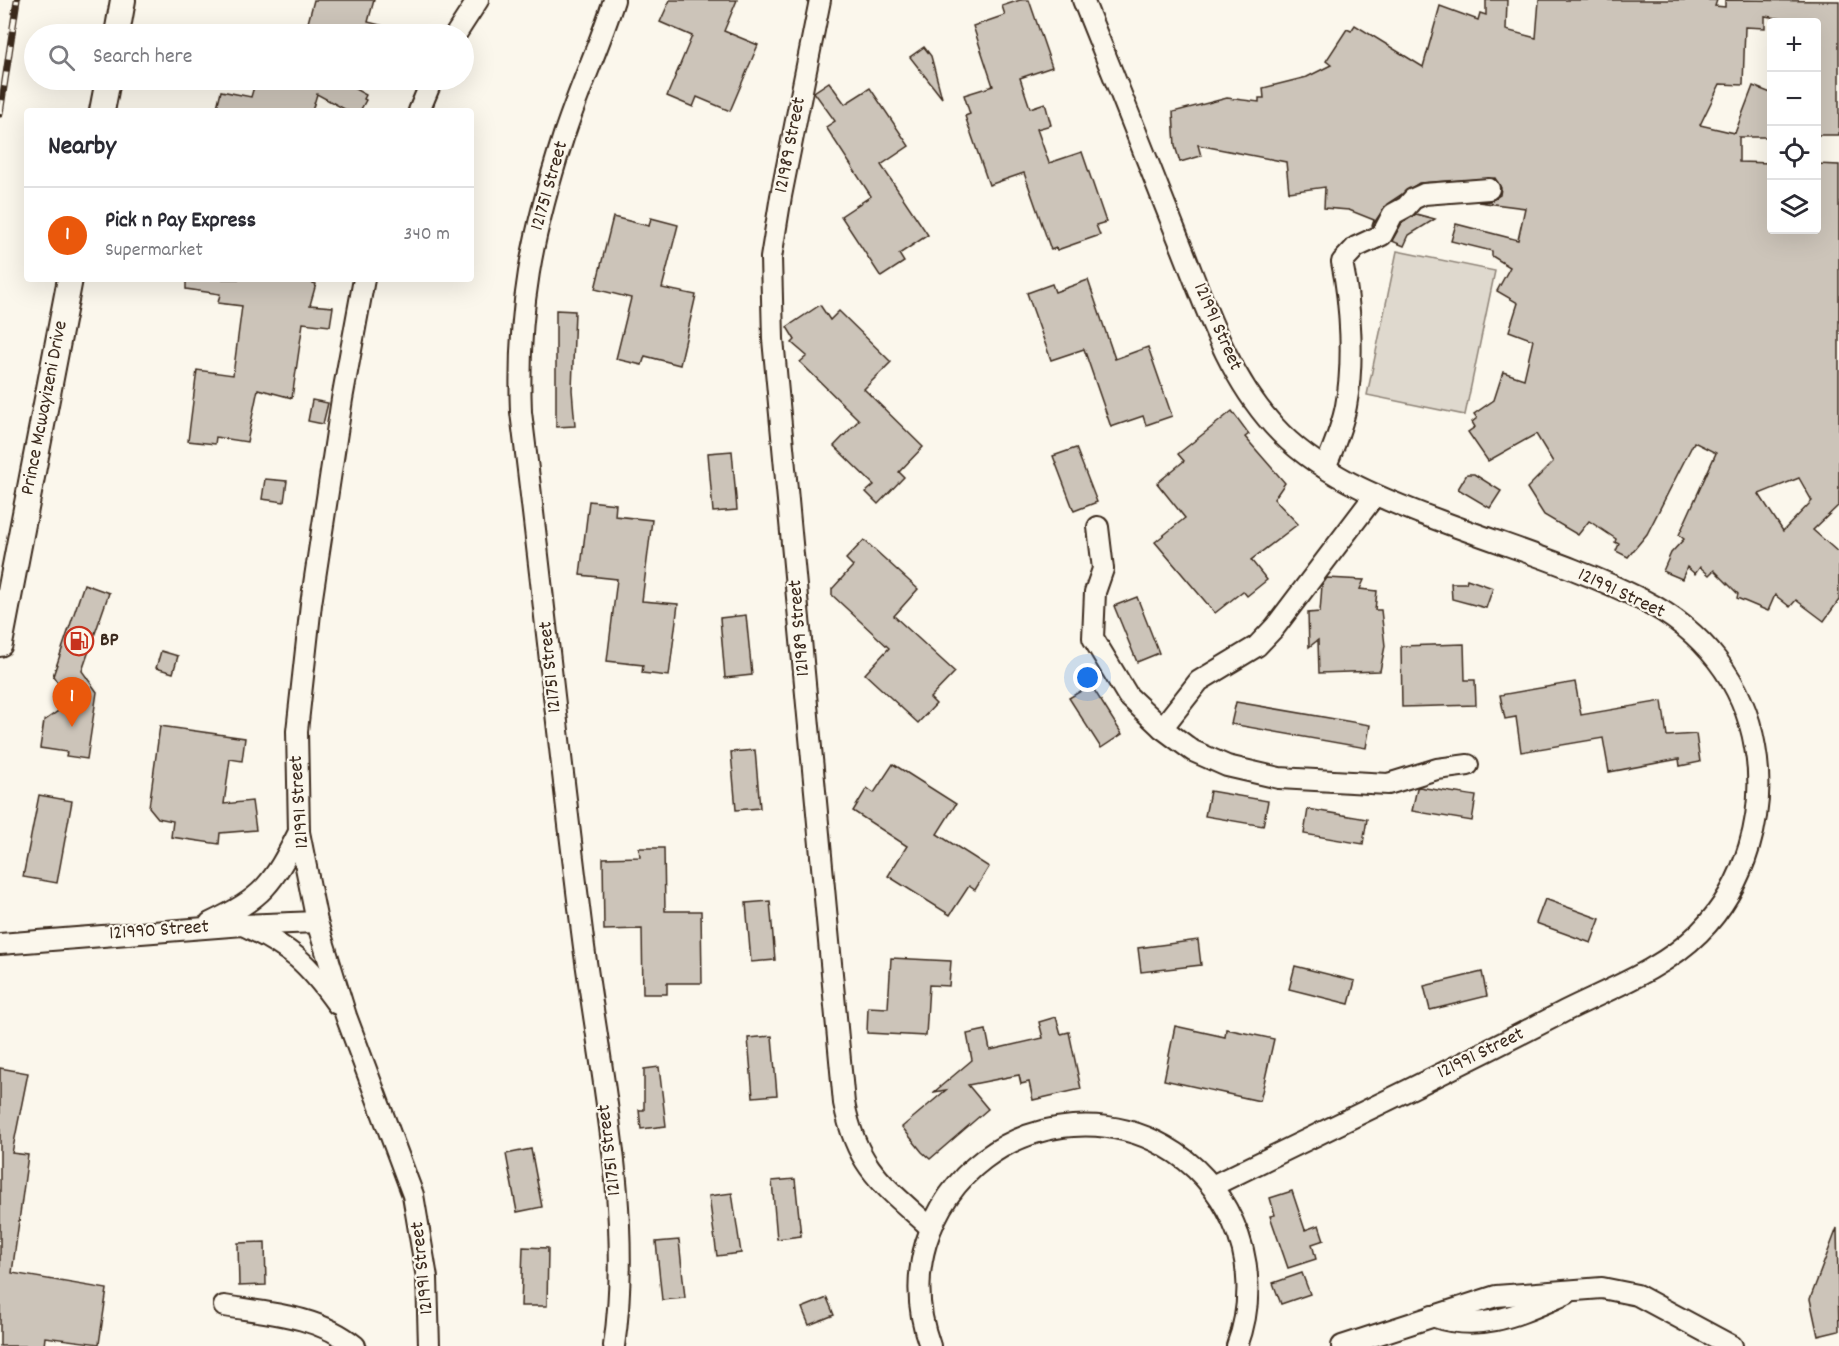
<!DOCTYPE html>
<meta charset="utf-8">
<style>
:root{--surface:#fff;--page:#f2f2f3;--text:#2b2b33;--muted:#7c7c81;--line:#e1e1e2;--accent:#ea580c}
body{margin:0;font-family:Dekko,sans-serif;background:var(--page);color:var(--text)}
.controls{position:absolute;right:18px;top:18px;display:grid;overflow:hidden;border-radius:6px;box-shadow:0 6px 24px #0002}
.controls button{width:54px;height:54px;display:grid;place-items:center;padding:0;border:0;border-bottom:2px solid var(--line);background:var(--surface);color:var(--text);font:30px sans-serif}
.you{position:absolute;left:1088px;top:678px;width:21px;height:21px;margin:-15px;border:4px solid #fff;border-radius:50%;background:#1a73e8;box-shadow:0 0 0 9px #1a73e833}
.badge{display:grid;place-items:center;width:39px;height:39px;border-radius:50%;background:var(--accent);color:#fff;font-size:20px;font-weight:700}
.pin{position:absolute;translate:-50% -50px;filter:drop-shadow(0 2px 3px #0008)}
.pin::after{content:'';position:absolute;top:32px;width:21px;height:18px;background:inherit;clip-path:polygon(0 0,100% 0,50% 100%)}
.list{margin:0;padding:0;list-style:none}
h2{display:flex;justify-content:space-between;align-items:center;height:78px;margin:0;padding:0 24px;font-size:26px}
h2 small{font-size:20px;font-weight:400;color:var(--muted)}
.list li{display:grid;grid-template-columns:39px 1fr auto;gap:18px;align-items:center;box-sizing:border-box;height:96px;padding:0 24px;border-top:2px solid var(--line)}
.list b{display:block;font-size:22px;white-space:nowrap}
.list p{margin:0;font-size:20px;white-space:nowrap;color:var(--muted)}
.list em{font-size:20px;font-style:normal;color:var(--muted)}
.icon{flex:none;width:33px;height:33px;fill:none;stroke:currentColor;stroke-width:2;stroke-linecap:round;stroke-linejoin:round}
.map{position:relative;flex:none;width:1839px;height:1346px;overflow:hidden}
.search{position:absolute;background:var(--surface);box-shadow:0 6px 24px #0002;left:24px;top:24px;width:450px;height:66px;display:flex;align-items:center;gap:15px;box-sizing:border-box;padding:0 21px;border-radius:33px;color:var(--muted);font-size:22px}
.panel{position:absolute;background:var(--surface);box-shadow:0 6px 24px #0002;left:24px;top:108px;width:450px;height:174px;border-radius:6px}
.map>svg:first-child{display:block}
.green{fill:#dfd9ce;stroke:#8d8276;stroke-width:1.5}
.building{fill:#ccc4b9;stroke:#3b2a1e;stroke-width:1.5;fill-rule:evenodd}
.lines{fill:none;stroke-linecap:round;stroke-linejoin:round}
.minor-casing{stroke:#3b2a1e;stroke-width:24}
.tertiary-casing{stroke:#3b2a1e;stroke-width:28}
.minor{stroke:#fbf7ec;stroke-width:20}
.tertiary{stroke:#fbf7ec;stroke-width:24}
.rail-casing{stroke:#3b2a1e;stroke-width:7}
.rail{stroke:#fbf7ec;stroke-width:4.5;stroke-dasharray:14;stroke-linecap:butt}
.labels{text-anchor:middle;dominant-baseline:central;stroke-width:4.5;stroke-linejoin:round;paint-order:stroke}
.street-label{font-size:20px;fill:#3b2a1e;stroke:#fbf7ec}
.poi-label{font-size:20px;font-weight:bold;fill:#3b2a1e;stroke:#fbf7ec;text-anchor:start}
</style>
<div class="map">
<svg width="1839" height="1346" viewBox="0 0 1839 1346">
<rect width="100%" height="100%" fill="#fbf7ec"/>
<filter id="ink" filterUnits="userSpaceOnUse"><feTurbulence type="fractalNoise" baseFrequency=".0167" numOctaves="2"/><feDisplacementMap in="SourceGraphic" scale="12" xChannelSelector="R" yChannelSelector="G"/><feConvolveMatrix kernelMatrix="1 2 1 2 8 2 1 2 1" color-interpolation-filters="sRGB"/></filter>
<g filter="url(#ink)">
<path class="green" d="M1397 251 1495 271 1465 415 1367 395Z"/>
<g class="building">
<path d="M314 0H374L368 22 396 29 395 34H305Z"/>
<path d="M670 0H737L724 31 758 45 730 111 697 97 693 107 667 96 692 36 660 22Z"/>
<path d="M1020 0H1029L1052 67 1020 78 1030 108 1045 103 1051 125 1037 129 1049 163 1082 152 1106 222 1096 225 1100 235 1057 250 1056 248 1051 250 1024 173 989 185 965 116 970 114 964 95 993 86 973 26 1005 15 1002 6Z"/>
<path d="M1486 0H1507L1506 30 1536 38 1539 0H1717L1715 6 1725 7V0L1839 1V135H1816V22H1800L1765 16V28L1745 27 1743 85 1720 84 1700 125 1735 133 1753 86 1771 93V137H1739V162L1772 163V230H1816V164L1839 165V505L1813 530 1839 553V600L1824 621 1796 600 1790 607 1775 595 1768 611 1737 598 1738 594 1714 570 1709 575 1700 567 1695 574 1687 567 1682 579 1663 571 1671 553 1684 539 1679 535 1716 453 1694 442 1647 534 1628 557 1616 551 1619 544 1615 542 1616 539 1589 521 1578 535 1544 515 1527 488 1553 462 1536 434 1488 461 1468 432 1475 427 1472 422 1477 418 1474 414 1494 400 1503 372 1524 379 1533 340 1509 331 1518 303 1497 291 1510 267 1492 256V251L1451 241 1456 224 1518 240 1525 208 1478 202 1490 201 1500 195 1501 188 1495 178 1419 183 1387 204 1372 226 1374 220 1349 210 1324 208 1325 187 1289 192 1286 162 1198 145 1201 156 1180 162 1175 146 1173 112 1227 98 1259 102V98H1264L1263 88 1307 77 1331 65 1326 61 1347 29 1351 31 1355 25 1423 67 1440 6 1478 20 1480 13 1486 15ZM1799 478 1812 501 1783 531 1759 494Z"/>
<path d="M924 47 931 56 942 98 910 57Z"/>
<path d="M256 80H356L353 88 366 95 364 99 366 100 360 111H348L317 94 312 111H216L221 91 251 97Z"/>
<path d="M829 82 845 104 870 88 909 146 881 165 928 235 899 254 904 262 881 277 841 216 871 196 826 127 835 121 814 92Z"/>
<path d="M1416 214 1435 219 1409 235 1404 246 1392 241 1402 223Z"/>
<path d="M613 217 649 226 651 218 678 225 662 288 696 295 680 365 645 356 642 365 616 359 631 298 595 289Z"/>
<path d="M186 279H302L316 284 310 305 333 307 330 326 303 323 292 398 258 389 247 442 216 437 215 444 188 441 197 370 233 375 242 306 218 303 220 294 186 289Z"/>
<path d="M1088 280 1115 359 1148 347 1172 416 1146 425 1143 416 1111 427 1084 349 1051 360 1027 293 1052 284 1055 292Z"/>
<path d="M820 305 830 320 839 311 891 362 864 389 923 447 899 472 904 477 878 504 866 492 874 485 834 446 859 420 800 362 807 356 792 343 795 340 787 327Z"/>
<path d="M556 310 575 311 572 390 575 426 556 427Z"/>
<path d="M312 400 328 403 323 424 308 421Z"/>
<path d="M1232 411 1249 434 1245 437 1285 483 1274 499 1298 524 1251 560 1267 580 1247 596 1243 591 1215 613 1155 542 1185 518 1157 483 1184 461 1178 454Z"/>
<path d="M1076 448 1097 502 1074 511 1053 456Z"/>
<path d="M732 451 737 510 713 512 708 453Z"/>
<path d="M1467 474H1474L1501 491 1490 508 1458 489Z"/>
<path d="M265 479 287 481 284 502 262 499Z"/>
<path d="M589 501 616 504 615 516 652 520 642 601 678 604 669 676 642 673 643 665 607 661 617 579 580 575Z"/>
<path d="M864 540 918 589 894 616 955 672 930 698 936 704 918 723 865 674 889 648 832 595V589L853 566 846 559Z"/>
<path d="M1327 578 1364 580 1360 589 1377 591 1375 610H1381L1385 646 1380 671 1319 673 1318 640 1309 647 1308 613 1320 612 1322 585Z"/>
<path d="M1467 579 1493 588 1486 608 1452 599 1451 583H1466Z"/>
<path d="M84 584 109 593 82 671 97 692 87 759 66 756 67 752 40 748 44 721 71 702 53 676Z"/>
<path d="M1137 597 1159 653 1137 662 1114 606Z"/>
<path d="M746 615 752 675 725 678 720 618Z"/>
<path d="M1464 644 1465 680H1475L1476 705 1402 707 1401 646Z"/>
<path d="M161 651 178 656 173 673 156 668Z"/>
<path d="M1575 682 1581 715 1662 701 1667 736 1696 734 1700 762 1680 766 1679 759 1609 772 1603 738 1521 752 1516 717 1505 719 1500 695Z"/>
<path d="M1091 685 1122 734 1101 748 1069 698Z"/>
<path d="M1236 702 1370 725 1366 748 1231 724Z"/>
<path d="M160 726 245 738 242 761 230 759 224 804 252 801 256 830 220 833 219 844 171 837 173 821 158 818 149 807Z"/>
<path d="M755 750 760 808 736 810 731 752Z"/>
<path d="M893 764 956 804 937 834 989 867 975 890 969 886 950 915 888 876 907 846 853 811 867 788 874 793Z"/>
<path d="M1419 787 1476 796 1472 821 1412 811 1417 788Z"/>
<path d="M1210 791 1268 801 1263 826 1205 816Z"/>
<path d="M39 795 72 801 57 883 23 877Z"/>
<path d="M1308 809 1367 819 1363 844 1304 834Z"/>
<path d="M639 848H664L665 911H701L702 983H667V994H643L642 929 604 930 603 858 640 857Z"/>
<path d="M1545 899 1600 919 1591 943 1536 923Z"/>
<path d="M770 901 775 960 751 962 746 903Z"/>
<path d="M1198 940 1201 965 1141 972 1138 948Z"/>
<path d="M891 958 951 961 949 986 929 985 926 1036 867 1033 868 1007 888 1008Z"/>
<path d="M1295 966 1355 981 1349 1004 1289 989Z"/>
<path d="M1482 972 1487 996 1430 1010 1424 986Z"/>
<path d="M1056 1017 1061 1034 1069 1032 1081 1089 1033 1100 1029 1082 1021 1084 1019 1075 968 1085 988 1109 930 1159 922 1152 902 1127 946 1090 934 1092 972 1060 967 1034 986 1030 990 1050 1043 1038 1039 1022Z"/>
<path d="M1175 1026 1225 1037 1226 1029 1274 1039 1260 1101 1164 1080Z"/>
<path d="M772 1036 777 1095 753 1097 748 1038Z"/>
<path d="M659 1067 666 1126 641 1129 639 1110H644V1069Z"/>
<path d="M0 1068 28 1073 12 1153 28 1155 12 1273 107 1289 99 1344 45 1337 44 1346H0Z"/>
<path d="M531 1149 542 1207 517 1212 506 1154Z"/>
<path d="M795 1179 801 1236 777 1239 772 1181Z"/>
<path d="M1292 1191 1305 1230 1319 1225 1324 1240 1312 1244 1316 1259 1288 1268 1270 1216 1275 1215 1270 1198Z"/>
<path d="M732 1193 741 1253 717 1256 709 1196Z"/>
<path d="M1837 1228 1839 1331 1818 1336 1810 1299Z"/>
<path d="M679 1240 685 1298 662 1300 656 1242Z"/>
<path d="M265 1242 266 1285 239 1286 238 1243Z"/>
<path d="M523 1247 548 1248 547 1306H521Z"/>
<path d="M1302 1273 1310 1294 1281 1304 1273 1283Z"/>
<path d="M827 1298 834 1315 809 1325 802 1308Z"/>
</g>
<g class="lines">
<g class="minor-casing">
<g id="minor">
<path d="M614 0C599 47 578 91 563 138 532 235 517 309 521 412 543 590 561 769 584 947 601 1076 633 1217 614 1346"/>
<path d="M820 0 781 196 771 258 773 339 844 1103C857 1169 884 1185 931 1228"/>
<path d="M1083 0C1115 79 1147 159 1178 238 1204 302 1226 373 1273 425 1316 473 1379 498 1438 520 1506 546 1578 567 1643 600 1702 630 1744 681 1755 747 1767 812 1746 886 1699 933 1662 970 1611 988 1565 1011 1449 1072 1330 1128 1212 1186"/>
<path d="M456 34 478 0"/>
<path d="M419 111 432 80"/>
<path d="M364 279 342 399 311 604 297 731 299 832 317 922 346 1016 413 1195 427 1278 429 1346"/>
<path d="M1325 468C1333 448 1342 428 1346 406 1354 363 1351 305 1342 262L1356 247 1382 235 1393 214 1406 207 1413 199 1424 194 1489 189"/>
<path d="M1098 527 1103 569 1095 592 1093 638 1128 696 1162 728 1199 681 1257 646 1275 627 1375 495"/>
<path d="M1162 728 1193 751 1227 766 1279 778 1388 784 1437 769 1468 765"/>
<path d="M210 923C264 897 272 885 299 832"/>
<path d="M245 926C292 949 307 962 337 1004"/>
<path d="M0 944 243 925 317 922"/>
<path d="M224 1306C269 1313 319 1316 355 1346"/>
<path d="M1432 1316C1482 1334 1521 1313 1566 1294"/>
<path d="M930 1346C918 1313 916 1277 926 1243 971 1098 1170 1083 1233 1222 1251 1260 1252 1307 1237 1346"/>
<path d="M1342 1346 1496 1296 1602 1288 1637 1295 1732 1346"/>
</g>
</g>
<g class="tertiary-casing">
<g id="tertiary">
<path d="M117 34 123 0"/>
<path d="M102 111 108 80"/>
<path d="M0 644 70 279"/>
</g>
</g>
<use href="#minor" class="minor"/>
<use href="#tertiary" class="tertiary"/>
<g class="rail-casing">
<path id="rail" d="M0 114 17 0"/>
</g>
<use href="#rail" class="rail"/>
</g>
</g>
<defs>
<g id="fuel-ring" transform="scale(1.5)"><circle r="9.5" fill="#fbf7ec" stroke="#c8321e" stroke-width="1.5"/><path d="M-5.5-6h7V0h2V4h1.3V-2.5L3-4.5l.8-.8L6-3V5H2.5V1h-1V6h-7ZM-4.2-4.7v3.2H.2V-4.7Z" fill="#c8321e"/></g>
</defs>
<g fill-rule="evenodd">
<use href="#fuel-ring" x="79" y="641"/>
</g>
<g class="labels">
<g class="street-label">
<text transform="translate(791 145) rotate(-79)">121989 Street</text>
<text transform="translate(550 186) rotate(-74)">121751 Street</text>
<text transform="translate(1217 327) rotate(66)">121991 Street</text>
<text transform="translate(45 408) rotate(-79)">Prince Mcwayizeni Drive</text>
<text transform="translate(1621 594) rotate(25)">121991 Street</text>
<text transform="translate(800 628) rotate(-95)">121989 Street</text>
<text transform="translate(551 667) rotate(-96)">121751 Street</text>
<text transform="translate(300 802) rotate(-94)">121991 Street</text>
<text transform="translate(159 931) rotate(-4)">121990 Street</text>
<text transform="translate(1481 1054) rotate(-26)">121991 Street</text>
<text transform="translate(610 1150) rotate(-97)">121751 Street</text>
<text transform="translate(423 1268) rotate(-96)">121991 Street</text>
</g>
<g class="poi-label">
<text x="100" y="641">BP</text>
</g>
</g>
</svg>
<div class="controls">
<button>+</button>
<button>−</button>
<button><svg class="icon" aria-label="locate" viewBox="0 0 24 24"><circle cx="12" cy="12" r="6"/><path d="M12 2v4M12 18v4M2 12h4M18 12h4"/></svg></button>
<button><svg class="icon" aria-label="layers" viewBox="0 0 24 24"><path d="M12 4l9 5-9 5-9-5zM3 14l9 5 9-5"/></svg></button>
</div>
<div class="you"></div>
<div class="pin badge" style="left:72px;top:727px">1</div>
<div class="search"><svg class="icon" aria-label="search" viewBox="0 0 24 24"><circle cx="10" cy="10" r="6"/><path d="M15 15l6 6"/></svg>Search here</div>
<section class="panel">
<h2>Nearby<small></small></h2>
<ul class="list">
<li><span class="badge">1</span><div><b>Pick n Pay Express</b><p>Supermarket</p></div><em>340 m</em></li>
</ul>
</section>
</div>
